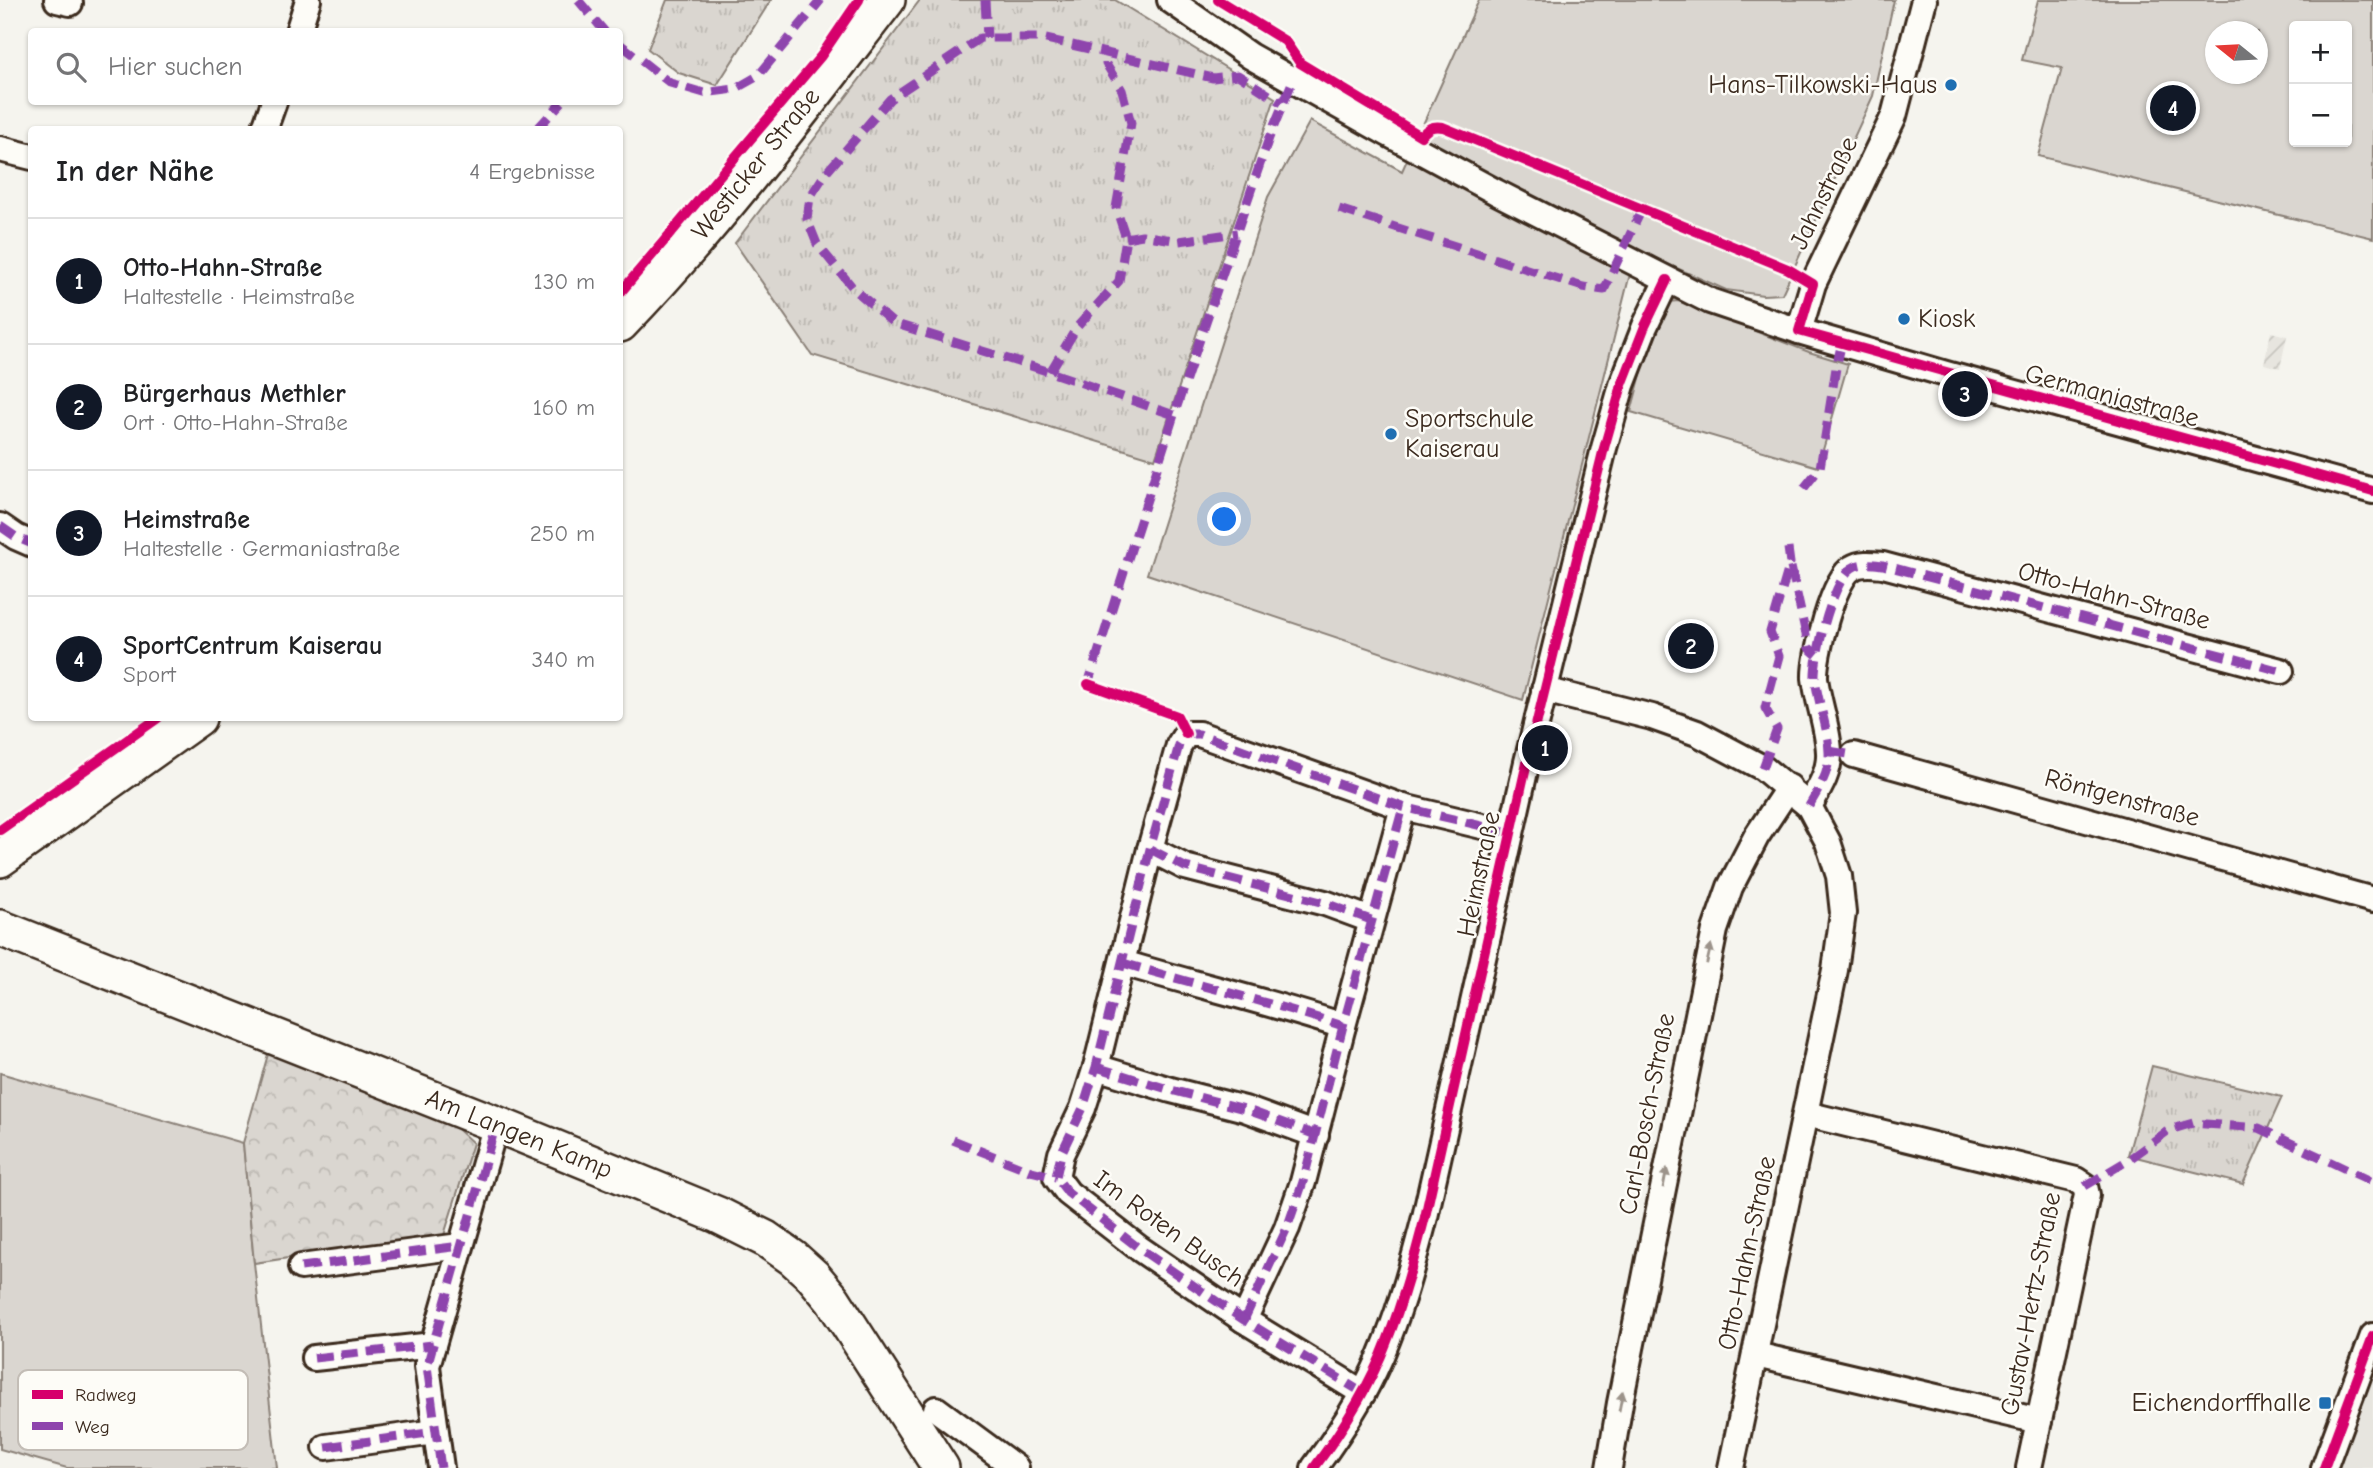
<!DOCTYPE html>
<html lang="de">
<meta charset="utf-8">
<style>
:root{--surface:#fff;--page:#f2f2f2;--text:#202124;--muted:#757577;--line:#e0e0e0;--accent:#111827}
body{margin:0;font-family:"Comic Neue",sans-serif;background:var(--page);color:var(--text)}
.controls{position:absolute;right:21px;top:21px;display:grid;overflow:hidden;border-radius:7px;box-shadow:0 2px 5px #0004}
.controls button{width:63px;height:63px;display:grid;place-items:center;padding:0;border:0;border-bottom:2px solid var(--line);background:var(--surface);color:var(--text);font:35px sans-serif}
.compass{position:absolute;left:2205px;top:21px;width:63px;height:63px;border-radius:50%;background:var(--surface);box-shadow:0 2px 5px #0004;rotate:288deg}
.you{position:absolute;left:1225px;top:520px;width:24px;height:24px;margin:-18px;border:5px solid #fff;border-radius:50%;background:#1a73e8;box-shadow:0 0 0 10px #1a73e833}
.badge{display:grid;place-items:center;width:46px;height:46px;border-radius:50%;background:var(--accent);color:#fff;font-size:23px;font-weight:700}
.pin{position:absolute;translate:-50% -50%;border:4px solid #fff;box-shadow:0 2px 7px #0006}
.list{margin:0;padding:0;list-style:none}
h2{display:flex;justify-content:space-between;align-items:center;height:91px;margin:0;padding:0 28px;font-size:30px}
h2 small{font-size:23px;font-weight:400;color:var(--muted)}
.list li{display:grid;grid-template-columns:46px 1fr auto;gap:21px;align-items:center;box-sizing:border-box;height:126px;padding:0 28px;border-top:2px solid var(--line)}
.list b{display:block;font-size:26px;white-space:nowrap}
.list p{margin:0;font-size:23px;white-space:nowrap;color:var(--muted)}
.list em{font-size:23px;font-style:normal;color:var(--muted)}
.icon{flex:none;width:38px;height:38px;fill:none;stroke:currentColor;stroke-width:2;stroke-linecap:round;stroke-linejoin:round}
.map{position:relative;flex:none;width:2373px;height:1468px;overflow:hidden}
.search{position:absolute;background:var(--surface);box-shadow:0 2px 5px #0004;left:28px;top:28px;width:595px;height:77px;display:flex;align-items:center;gap:18px;box-sizing:border-box;padding:0 24px;border-radius:7px;color:var(--muted);font-size:26px}
.panel{position:absolute;background:var(--surface);box-shadow:0 2px 5px #0004;left:28px;top:126px;width:595px;height:595px;border-radius:7px}
.map>svg:first-child{display:block}
.built{fill:#e7e5df}
.industrial{fill:url(#industrial-furrows)}
.green{fill:#dad6d0;stroke:#8a8077;stroke-width:2;fill-rule:evenodd}
.forest{fill:url(#forest-crowns);stroke:#8a8077;stroke-width:2}
.park{fill:url(#park-tufts);stroke:#8a8077;stroke-width:2}
.lines{fill:none;stroke-linecap:round;stroke-linejoin:round}
.street-casing{stroke:#3b2a1e;stroke-width:30}
.secondary-casing{stroke:#3b2a1e;stroke-width:40}
.street{stroke:#fdfcf7;stroke-width:24}
.secondary{stroke:#fdfcf7;stroke-width:35}
.quiet{stroke:#8e44ad;stroke-width:9;stroke-dasharray:18 9;stroke-linecap:butt}
.cycleway-casing{stroke:#fdfcf7;stroke-width:15}
.cycleway{stroke:#d6006c;stroke-width:10}
.oneway{fill:#9c938a}
.poi-dot{fill:#1f6fb2;stroke:#fdfcf7;stroke-width:2.5}
.labels{text-anchor:middle;dominant-baseline:central;stroke-width:5;stroke-linejoin:round;paint-order:stroke}
.poi-label{font-size:26px;fill:#3b2a1e;stroke:#fdfcf7;text-anchor:end}
.street-label{font-size:26px;fill:#3b2a1e;stroke:#fdfcf7}
.key{fill:#fdfcf7;stroke:#c3bdb6;stroke-width:2}
.key-label{font-size:19px;fill:#3b2a1e}
</style>
<div class="map">
<svg width="2373" height="1468" viewBox="0 0 2373 1468">
<defs>
<pattern id="industrial-furrows" width="10" height="10" patternUnits="userSpaceOnUse" patternTransform="scale(1.75)"><rect width="10" height="10" fill="#e7e5df"/><path d="M-1 1l2-2M0 10L10 0M9 11l2-2" fill="none" stroke="#c7c5bf"/></pattern>
<pattern id="forest-crowns" width="20" height="18" patternUnits="userSpaceOnUse" patternTransform="scale(1.75)"><rect width="20" height="18" fill="#dad6d0"/><path d="M2 6a3 3 0 1 1 6 0M12 15a3 3 0 1 1 6 0" fill="none" stroke="#bcb8b2"/></pattern>
<pattern id="park-tufts" width="24" height="20" patternUnits="userSpaceOnUse" patternTransform="scale(1.75)"><rect width="24" height="20" fill="#dad6d0"/><path d="M3 7l-1-3M5 7V3M7 7l1-3M15 17l-1-3M17 17v-4M19 17l1-3" fill="none" stroke="#bcb8b2"/></pattern>
</defs>
<rect width="100%" height="100%" fill="#f5f4ee"/>
<filter id="ink" filterUnits="userSpaceOnUse"><feTurbulence type="fractalNoise" baseFrequency=".0143" numOctaves="2"/><feDisplacementMap in="SourceGraphic" scale="14" xChannelSelector="R" yChannelSelector="G"/><feConvolveMatrix kernelMatrix="1 2 1 2 8 2 1 2 1" color-interpolation-filters="sRGB"/></filter>
<g filter="url(#ink)">
<path class="built" d="M2373 1376V1468H2340Z"/>
<path class="industrial" d="M2271 332 2287 336 2280 368 2264 364Z"/>
<g class="green">
<path d="M1479 0H1894L1873 96 1782 294 1763 295 1726 290 1636 250 1523 700 1147 574 1268 197 1310 121 1402 171Z"/>
<path d="M2038 0H2373V238L2038 156 2062 68 2022 60ZM2294 26H2347V142H2294ZM2216 32H2258V74H2216Z"/>
<path d="M1678 301 1809 352 1848 364 1818 467 1631 412 1657 314 1668 302Z"/>
<path d="M0 1073 243 1143 254 1263 277 1468H67L0 1449Z"/>
</g>
<path class="forest" d="M270 1047 447 1119 473 1143 444 1235 254 1263 243 1143Z"/>
<g class="park">
<path d="M667 0H771L717 85 679 73 648 49Z"/>
<path d="M920 0H1115L1275 98 1155 459 812 355 735 243Z"/>
<path d="M2152 1066 2282 1097 2243 1184 2128 1155Z"/>
</g>
<g class="lines">
<g class="street-casing">
<g id="street">
<path d="M57 0 70 3"/>
<path d="M1170 0 1250 56 1385 132 1496 192 1710 301 1799 331 1946 374 2373 491"/>
<path d="M298 32 308 0"/>
<path d="M264 130 274 102"/>
<path d="M0 149 32 157"/>
<path d="M1799 331 1813 284 1894 116 1924 0"/>
<path d="M0 526 16 537 32 544"/>
<path d="M1544 690 1652 717 1697 733 1763 768 1809 806 1828 842 1839 876 1843 913 1835 970 1731 1468"/>
<path d="M1854 755 2373 900"/>
<path d="M1809 806C1819 789 1830 772 1829 752 1828 727 1818 703 1815 678 1814 656 1833 579 1852 568 1861 562 1873 564 1883 565L2281 671"/>
<path d="M1150 849 1185 867 1325 903 1371 920"/>
<path d="M1123 963C1196 985 1270 1002 1343 1026"/>
<path d="M1096 1067 1171 1090 1245 1109 1316 1135"/>
<path d="M1806 1114 2076 1180 2085 1186 2087 1195 2029 1468"/>
<path d="M301 1267 460 1246"/>
<path d="M1244 1320 1287 1228 1303 1182 1343 1026 1403 807"/>
<path d="M1756 1355 2039 1421"/>
<path d="M314 1358 433 1345"/>
<path d="M1363 1393 1244 1320 1140 1249 1068 1193 1056 1177 1061 1154 1083 1108 1096 1067 1150 849 1179 745 1186 734H1199L1403 807 1511 833"/>
<path d="M936 1409 1016 1468"/>
<path d="M326 1447 435 1432"/>
<path d="M441 1468 427 1366 496 1124"/>
<path d="M1314 1468C1343 1429 1370 1386 1387 1341 1403 1301 1414 1259 1425 1217L1527 762 1604 448 1622 385 1645 326 1667 280"/>
<path d="M1609 1468 1620 1403 1715 930 1730 887 1756 837 1789 787"/>
<path d="M2324 1468 2373 1336"/>
</g>
</g>
<g class="secondary-casing">
<g id="secondary">
<path d="M620 324C717 224 802 110 887 0"/>
<path d="M0 859 198 718"/>
<path d="M0 928 496 1124 718 1215 766 1239 793 1258 813 1276 833 1300 941 1468"/>
</g>
</g>
<use href="#street" class="street"/>
<use href="#secondary" class="secondary"/>
<g class="quiet">
<path d="M578 0 605 32"/>
<path d="M985 0 987 38"/>
<path d="M620 44 670 83 704 93 735 89 758 76 821 0"/>
<path d="M536 130 562 102"/>
<path d="M1339 209 1583 287 1604 290 1642 209"/>
<path d="M1126 238 1142 235 1179 241 1237 233"/>
<path d="M1050 372 1077 327 1119 281 1126 238 1116 208 1131 123 1122 90 1106 64V51"/>
<path d="M1174 415 1050 372 893 323 854 289 817 244 807 219 810 197 825 174 890 99 980 38H1042L1213 78 1238 75 1282 103"/>
<path d="M1804 488 1820 468 1836 368 1842 342"/>
<path d="M0 526 16 537 32 544"/>
<path d="M1791 567 1809 648 1817 655"/>
<path d="M1094 686 1088 684 1174 415 1269 138 1293 80"/>
<path d="M1829 751 1854 755"/>
<path d="M1763 768 1777 729 1765 708 1779 656 1770 632 1790 563 1788 548"/>
<path d="M1809 806C1819 789 1830 772 1829 752 1828 727 1818 703 1815 678 1814 656 1833 579 1852 568 1861 562 1873 564 1883 565L2281 671"/>
<path d="M1150 849 1185 867 1325 903 1371 920"/>
<path d="M1123 963C1196 985 1270 1002 1343 1026"/>
<path d="M1096 1067 1171 1090 1245 1109 1316 1135"/>
<path d="M953 1140 1031 1171 1056 1177"/>
<path d="M2085 1186 2127 1161 2169 1130 2193 1123 2259 1128 2373 1182"/>
<path d="M301 1267 460 1246"/>
<path d="M1244 1320 1287 1228 1303 1182 1343 1026 1403 807"/>
<path d="M314 1358 433 1345"/>
<path d="M1363 1393 1244 1320 1140 1249 1068 1193 1056 1177 1061 1154 1083 1108 1096 1067 1150 849 1179 745 1186 734H1199L1403 807 1511 833"/>
<path d="M326 1447 435 1432"/>
<path d="M441 1468 427 1366 496 1124"/>
</g>
<g class="cycleway-casing">
<g id="cycleway">
<path d="M1218 0 1285 41 1300 63 1421 136C1428 128 1432 125 1443 127L1788 269 1813 284 1799 331 2373 491"/>
<path d="M620 293 821 56 859 0"/>
<path d="M1088 684 1177 716 1186 734"/>
<path d="M0 830 158 718"/>
<path d="M1314 1468C1343 1429 1370 1386 1387 1341 1403 1301 1414 1259 1425 1217L1527 762 1604 448 1622 385 1645 326 1667 280"/>
<path d="M2324 1468 2373 1336"/>
</g>
</g>
<use href="#cycleway" class="cycleway"/>
</g>
<defs><path id="oneway-solid" d="M-6-.8H1V-3.2L6.5 0L1 3.2V.8H-6Z" transform="scale(1.75)"/></defs>
<g class="oneway">
<use href="#oneway-solid" transform="translate(1709 954) rotate(-77)"/>
<use href="#oneway-solid" transform="translate(1665 1178) rotate(-79)"/>
<use href="#oneway-solid" transform="translate(1621 1401) rotate(-79)"/>
</g>
</g>
<g class="poi-dot">
<circle cx="1951" cy="85" r="7"/>
<circle cx="1904" cy="319" r="7"/>
<circle cx="1391" cy="434" r="7"/>
<rect x="2318" y="1396" width="14" height="14" rx="3.5"/>
</g>
<g class="labels">
<g class="poi-label">
<text x="1937" y="85">Hans-Tilkowski-Haus</text>
<text x="1918" y="319" text-anchor="start">Kiosk</text>
<text x="1405" y="419" text-anchor="start">Sportschule<tspan x="1405" dy="30">Kaiserau</tspan></text>
<text x="2311" y="1403">Eichendorffhalle</text>
</g>
<g class="street-label">
<text transform="translate(756 164) rotate(-51)">Westicker Straße</text>
<text transform="translate(1824 193) rotate(-64)">Jahnstraße</text>
<text transform="translate(2112 396) rotate(15)">Germaniastraße</text>
<text transform="translate(2114 596) rotate(15)">Otto-Hahn-Straße</text>
<text transform="translate(2122 798) rotate(15)">Röntgenstraße</text>
<text transform="translate(1479 874) rotate(-78)">Heimstraße</text>
<text transform="translate(1647 1114) rotate(-79)">Carl-Bosch-Straße</text>
<text transform="translate(519 1134) rotate(22)">Am Langen Kamp</text>
<text transform="translate(1169 1229) rotate(36)">Im Roten Busch</text>
<text transform="translate(1747 1253) rotate(-78)">Otto-Hahn-Straße</text>
<text transform="translate(2031 1304) rotate(-79)">Gustav-Hertz-Straße</text>
</g>
</g>
<rect x="18" y="1370" width="230" height="80" rx="10" class="key"/>
<rect x="32" y="1390" width="31" height="9" fill="#d6006c"/>
<rect x="32" y="1422" width="31" height="8" fill="#8e44ad"/>
<g class="key-label">
<text x="75" y="1401">Radweg</text>
<text x="75" y="1433">Weg</text>
</g>
</svg>
<div class="controls">
<button>+</button>
<button>−</button>
</div>
<svg class="compass" viewBox="-18 -18 36 36"><path d="M0-13l5 13h-10z" fill="#e53935"/><path d="M0 13l5-13h-10z" fill="#757577"/></svg>
<div class="you"></div>
<div class="pin badge" style="left:1545px;top:748px">1</div>
<div class="pin badge" style="left:1691px;top:646px">2</div>
<div class="pin badge" style="left:1965px;top:394px">3</div>
<div class="pin badge" style="left:2173px;top:108px">4</div>
<div class="search"><svg class="icon" aria-label="search" viewBox="0 0 24 24"><circle cx="10" cy="10" r="6"/><path d="M15 15l6 6"/></svg>Hier suchen</div>
<section class="panel">
<h2>In der Nähe<small>4 Ergebnisse</small></h2>
<ul class="list">
<li><span class="badge">1</span><div><b>Otto-Hahn-Straße</b><p>Haltestelle · Heimstraße</p></div><em>130 m</em></li>
<li><span class="badge">2</span><div><b>Bürgerhaus Methler</b><p>Ort · Otto-Hahn-Straße</p></div><em>160 m</em></li>
<li><span class="badge">3</span><div><b>Heimstraße</b><p>Haltestelle · Germaniastraße</p></div><em>250 m</em></li>
<li><span class="badge">4</span><div><b>SportCentrum Kaiserau</b><p>Sport</p></div><em>340 m</em></li>
</ul>
</section>
</div>
